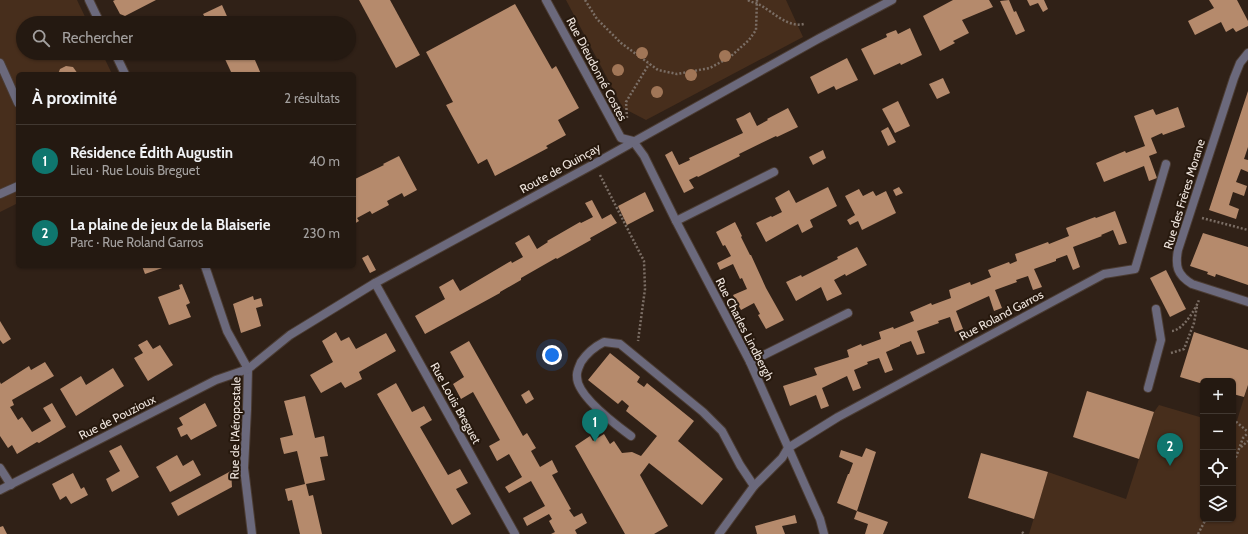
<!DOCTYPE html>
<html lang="fr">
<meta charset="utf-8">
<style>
:root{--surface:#241911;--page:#2c221a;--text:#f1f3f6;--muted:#a3a09f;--line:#413831;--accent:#0f766e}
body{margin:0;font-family:Cabin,sans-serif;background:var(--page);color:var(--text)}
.controls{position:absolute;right:12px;bottom:12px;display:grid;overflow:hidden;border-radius:6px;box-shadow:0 1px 3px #0004}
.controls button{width:36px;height:36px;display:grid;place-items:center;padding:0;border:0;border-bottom:1px solid var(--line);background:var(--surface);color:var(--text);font:20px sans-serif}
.you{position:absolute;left:552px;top:355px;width:14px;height:14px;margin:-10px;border:3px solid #fff;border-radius:50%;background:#1a73e8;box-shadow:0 0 0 6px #1a73e833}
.badge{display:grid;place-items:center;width:26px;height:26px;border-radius:50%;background:var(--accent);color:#fff;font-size:13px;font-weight:700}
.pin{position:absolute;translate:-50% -33px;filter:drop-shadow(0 1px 2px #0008)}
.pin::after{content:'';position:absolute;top:21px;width:14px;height:12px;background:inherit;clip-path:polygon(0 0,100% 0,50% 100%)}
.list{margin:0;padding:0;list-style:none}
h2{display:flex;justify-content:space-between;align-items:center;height:52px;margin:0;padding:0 16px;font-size:17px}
h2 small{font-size:13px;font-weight:400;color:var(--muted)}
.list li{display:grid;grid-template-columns:26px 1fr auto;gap:12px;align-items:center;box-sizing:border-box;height:72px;padding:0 16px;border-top:1px solid var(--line)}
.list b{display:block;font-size:15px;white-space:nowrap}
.list p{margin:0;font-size:13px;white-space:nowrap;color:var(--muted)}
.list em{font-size:13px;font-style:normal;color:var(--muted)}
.icon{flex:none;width:22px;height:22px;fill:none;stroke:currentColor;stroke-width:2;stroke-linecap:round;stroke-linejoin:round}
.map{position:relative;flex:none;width:1248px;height:534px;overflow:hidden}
.search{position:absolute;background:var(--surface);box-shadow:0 1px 3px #0004;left:16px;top:16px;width:340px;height:44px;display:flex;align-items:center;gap:10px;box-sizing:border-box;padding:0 14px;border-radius:22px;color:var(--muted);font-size:15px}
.panel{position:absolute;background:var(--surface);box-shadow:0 1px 3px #0004;left:16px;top:72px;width:340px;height:196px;border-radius:6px}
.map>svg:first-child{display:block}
.green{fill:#472e1c}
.building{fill:#b58a6c}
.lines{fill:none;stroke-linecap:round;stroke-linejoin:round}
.service-casing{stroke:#4b3c33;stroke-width:10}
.minor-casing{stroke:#4b3c33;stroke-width:10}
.tertiary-casing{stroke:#4b3c33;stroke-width:10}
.path{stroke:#7b6e65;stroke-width:2.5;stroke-dasharray:2 2;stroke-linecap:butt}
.service{stroke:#6b697c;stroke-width:8}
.minor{stroke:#6b697c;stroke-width:8}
.tertiary{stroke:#6b697c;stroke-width:8}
.tree{fill:#a17657}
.labels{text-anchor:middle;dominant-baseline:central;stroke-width:4;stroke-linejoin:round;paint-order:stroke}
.street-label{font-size:12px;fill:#eee4dd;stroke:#26180d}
</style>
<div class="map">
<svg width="1248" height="534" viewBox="0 0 1248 534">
<rect width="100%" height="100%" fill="#302117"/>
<g class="green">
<path d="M0 0H77L88 23H23V53H102L112 74H18V203L0 212Z"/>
<path d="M566 0H786L803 37 646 120 623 108Z"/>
<path d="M1248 385V534H1029L1048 472 1126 499 1154 412 1159 405 1203 418V519H1233V427H1235Z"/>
</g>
<g class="building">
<path d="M115 0H156L125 16 120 14 113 1Z"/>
<path d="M359 0H390L420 55 396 68Z"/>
<path d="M953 0H989L993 7 962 20 969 33 953 41 955 43 940 51 923 16Z"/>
<path d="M1009 0 1014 12 1016 11 1025 31 1016 35 1000 1Z"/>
<path d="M1027 0H1044L1048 9 1043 12 1038 3 1030 6Z"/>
<path d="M1209 0H1237L1248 21V26L1236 32 1233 28 1226 32 1221 22 1195 35 1188 21 1214 8Z"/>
<path d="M515 4 552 69 556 66 579 108 558 120 566 135 546 146 548 148 495 176 487 159 478 164 446 105 453 102 426 52Z"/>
<path d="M222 5 230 23H208L203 14Z"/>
<path d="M293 17 296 23H283Z"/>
<path d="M910 28 922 55 901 65 900 63 874 75 861 49 887 37 886 34 896 30 898 34Z"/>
<path d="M231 53H252L261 74H232L224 57Z"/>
<path d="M847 58 858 80 836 90 834 86 818 94 810 77Z"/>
<path d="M66 66 73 67 78 74H58L60 69Z"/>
<path d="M943 78 950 93 937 99 929 84Z"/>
<path d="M1248 91V147L1244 159 1248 160V172L1241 169 1236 182 1247 186 1244 196 1233 192 1229 205 1239 209 1236 219 1209 210Z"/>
<path d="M898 101 910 126 895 133 882 109Z"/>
<path d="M1178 107 1185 127 1163 135 1162 133 1151 138 1157 153 1149 156 1157 178 1149 181 1144 166 1104 182 1096 163 1125 151 1126 153 1145 146 1134 116 1153 109 1156 115Z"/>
<path d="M788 108 798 127 777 137 776 136 739 154 740 156 698 177 697 176 689 180 694 188 684 193 665 155 672 151 679 165 690 160 689 158 743 133 736 119 743 116 750 112 757 126 768 120 767 119Z"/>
<path d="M888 127 896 142 888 146 881 131Z"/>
<path d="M823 150 826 158 813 165 809 157Z"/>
<path d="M399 156 417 190 404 197 402 193 387 201 389 205 372 214 370 211 357 218 359 221 354 224V181L356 180 355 179 384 165 383 164Z"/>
<path d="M828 187 837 206 810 220 813 227 802 233 798 224 766 242 756 223 771 216 772 217 782 212 775 198 789 190 796 203Z"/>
<path d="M899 187 903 193 896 196 893 190Z"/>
<path d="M859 189 863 196 873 191 876 196 886 191 896 213 862 230 858 221 850 225 847 220 855 215 845 196Z"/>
<path d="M645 192 654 211 627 225 618 206Z"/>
<path d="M592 200 602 219 611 214 617 223 590 238 591 240 557 259 556 258 521 278V280L500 292V293L425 334 415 316 445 299 439 287 453 279 460 291 511 261 512 263 523 257 515 243 529 235 537 249 548 242 547 241 580 222 581 223 593 217 585 203Z"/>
<path d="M1115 211 1127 243 1119 245 1113 230 1101 235 1102 236 1073 247 1080 267 1073 270 1067 255 1056 259V261L1034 269 1042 287 1033 290 1028 276 1016 280 1017 282 995 290 1002 308 994 311 989 296 956 311 963 329 955 332 950 317 938 321 939 323 917 331 925 353 917 355 911 341 900 345V346L886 352 893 370 885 373 879 358 867 362 868 364 854 370 861 388 853 391 847 376 822 388 829 406 821 409 816 395 790 406 783 386 817 375 814 368 849 357 847 350 861 344 862 346 881 339 879 332 893 327 894 329 914 321 910 312 931 303 932 305 951 298 949 290 970 282 971 285 991 277 988 270 1009 262 1010 264 1017 261 1015 254 1048 242 1049 244 1069 236 1066 228 1095 217 1096 218Z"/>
<path d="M735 222 742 236 741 237 750 255H751L766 288 784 320 766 329 758 315 760 314 754 303 741 310 737 303 733 295 747 289 742 278 740 279 733 264 720 270 717 263 731 256 725 245 723 246 716 232Z"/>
<path d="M1203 233 1248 247V285L1216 274 1215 277 1207 274 1208 272 1190 266Z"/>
<path d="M857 247 867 265 846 276 845 274 834 280 842 294 827 301 821 287 796 301 786 282 801 275 802 277 838 259 837 257Z"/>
<path d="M368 255 376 270 370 273 362 258Z"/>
<path d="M142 266H168L145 274Z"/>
<path d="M1166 270 1186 309 1170 317 1150 278Z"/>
<path d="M182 284 190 303 186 305 191 317 169 325 158 297 180 289 179 285Z"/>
<path d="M253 296 254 300 261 298 263 306 256 308 261 326 241 333 233 304Z"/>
<path d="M0 321 11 339 3 344 0 340Z"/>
<path d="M336 332 341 341 349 337 356 349 386 333 396 351 359 372 362 379 345 388 341 382 321 393 310 375 333 362 322 341Z"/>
<path d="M1194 332 1248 350V385L1244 397 1233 394V381H1203V384L1180 377Z"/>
<path d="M147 340 153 349 160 345 173 365 148 381 134 358 143 353 138 345Z"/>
<path d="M469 341 523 436 527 433 536 448 531 451 540 467 552 460 558 472 552 475 571 509 569 510 574 517 582 513 587 523 575 530 577 534H551L555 532 549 521 552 519 549 514 527 526 523 518 545 506 531 481 509 493 505 487 522 477 509 454 497 461 489 446 500 440 473 392 461 399 453 384 464 377 450 352Z"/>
<path d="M610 353 640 377 637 382 644 387 647 383 694 421 678 441 723 479 702 505 649 463 640 475 668 526 654 534H625L575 446 590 436 593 441 604 434 610 444 614 441 622 453 632 452 641 456 657 436 626 411 629 406 622 400 618 404 588 380Z"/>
<path d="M45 362 54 376 12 400 14 405 10 407 18 420 22 417 32 432 51 421 43 408 52 403 66 427 39 443 37 442 17 454 12 445 8 448 0 436V382L1 384 29 366 31 370Z"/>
<path d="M113 368 124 386 76 416 60 389 81 376 86 385Z"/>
<path d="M396 383 412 412 424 406 432 420 420 427 448 475 460 469 468 483 456 489 471 514 452 525 377 394Z"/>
<path d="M529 390 534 399 526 404 521 395Z"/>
<path d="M1087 391 1154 412 1139 459 1073 437Z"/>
<path d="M305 396 315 438 324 436 328 456 320 457 325 480 306 484 309 496 313 495 322 534H300L292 500 288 501 285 489 305 484 297 451 284 454 282 447 280 438 293 435 284 401Z"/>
<path d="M205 403 217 426 191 440 187 434 181 437 177 428 183 425 179 418Z"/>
<path d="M121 445 139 477 112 492 106 479 120 471 109 451Z"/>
<path d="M866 448 876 452 857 511 888 522 883 534H865L868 524 854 519 857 511 837 503 848 474H849L853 463 839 457 841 450 862 457Z"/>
<path d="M981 453 1048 472 1034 519 968 498Z"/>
<path d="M177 455 183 466 193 460 201 475 170 492 156 467Z"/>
<path d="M231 471 232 487 178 516 171 503Z"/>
<path d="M73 473 81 489 84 487 88 495 71 504 66 496 60 500 52 484Z"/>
<path d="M795 515 797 523 782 526 785 534H757L755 526Z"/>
<path d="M3 526 7 534H0V527Z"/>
</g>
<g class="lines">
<g class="service-casing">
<g id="service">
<path d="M0 63 18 103"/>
<path d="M0 194 18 186"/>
<path d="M631 436C616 425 577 396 577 377 576 372 579 367 581 362 587 353 594 347 604 342L620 344 703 412 722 431 740 465 754 486"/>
</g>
</g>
<g class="minor-casing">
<g id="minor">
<path d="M89 0 100 23"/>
<path d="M546 0 621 138 633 141 644 156 676 221 750 362 820 519 824 534"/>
<path d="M115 53 125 74"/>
<path d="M1248 53 1240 63 1234 78 1178 250C1175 266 1177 275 1192 284L1248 302"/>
<path d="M676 221 774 172"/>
<path d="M205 266 227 331 248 369 247 409 244 468 252 534"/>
<path d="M375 283 515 534"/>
<path d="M750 362 848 313"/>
<path d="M1148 388 1161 340 1156 309"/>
<path d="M0 468 11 485"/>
<path d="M0 490 216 380 248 369"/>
<path d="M719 534 754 486 782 458 788 448 838 417 1104 274 1135 269 1166 164"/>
</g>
</g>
<g class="tertiary-casing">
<path id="tertiary" d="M248 369 290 335 375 283 594 164 818 39 892 0"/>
</g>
<g class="path">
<path d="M585 0 597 19 621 43 658 70 677 74 710 68 730 57 749 40 756 30 757 0"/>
<path d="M748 0C752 3 756 2 760 5 773 12 788 28 804 24"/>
<path d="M627 118 626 102 649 64"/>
<path d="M600 175 644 261 645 289 638 341"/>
<path d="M1202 218 1248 230"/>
<path d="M1172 331C1183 330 1195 310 1199 300"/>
<path d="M1171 353 1184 349 1194 323 1197 306"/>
<path d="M1233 419 1248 432"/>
<path d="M1241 447 1248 441"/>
<path d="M1233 465 1243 438 1248 433"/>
<path d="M1022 532 1024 534"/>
<path d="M1198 534 1206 519"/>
</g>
<use href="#service" class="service"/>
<use href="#minor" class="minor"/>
<use href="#tertiary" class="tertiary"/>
</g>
<g class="tree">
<circle cx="642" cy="53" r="6"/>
<circle cx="725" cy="56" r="6"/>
<circle cx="618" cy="70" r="6"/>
<circle cx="691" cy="75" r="6"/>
<circle cx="657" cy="92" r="6"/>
</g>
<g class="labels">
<g class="street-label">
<text transform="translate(597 69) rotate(62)">Rue Dieudonné Costes</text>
<text transform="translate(560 168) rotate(-29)">Route de Quinçay</text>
<text transform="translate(1184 194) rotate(-73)">Rue des Frères Morane</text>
<text transform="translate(1001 315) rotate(-28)">Rue Roland Garros</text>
<text transform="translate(745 329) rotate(63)">Rue Charles Lindbergh</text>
<text transform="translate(456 403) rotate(61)">Rue Louis Breguet</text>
<text transform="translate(117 417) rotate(-27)">Rue de Pouzioux</text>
<text transform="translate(235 428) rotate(-89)">Rue de l'Aéropostale</text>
</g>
</g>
</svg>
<div class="controls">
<button>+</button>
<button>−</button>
<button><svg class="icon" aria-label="locate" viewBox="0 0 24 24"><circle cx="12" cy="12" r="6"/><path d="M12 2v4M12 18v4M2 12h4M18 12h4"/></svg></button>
<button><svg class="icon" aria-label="layers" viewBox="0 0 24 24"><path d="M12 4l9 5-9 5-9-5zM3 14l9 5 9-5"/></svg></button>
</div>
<div class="you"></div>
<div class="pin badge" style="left:595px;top:442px">1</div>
<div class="pin badge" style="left:1170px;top:466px">2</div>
<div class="search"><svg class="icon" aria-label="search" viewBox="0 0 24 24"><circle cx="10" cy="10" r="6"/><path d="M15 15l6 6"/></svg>Rechercher</div>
<section class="panel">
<h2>À proximité<small>2 résultats</small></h2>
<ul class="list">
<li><span class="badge">1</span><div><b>Résidence Édith Augustin</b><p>Lieu · Rue Louis Breguet</p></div><em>40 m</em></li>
<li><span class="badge">2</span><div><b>La plaine de jeux de la Blaiserie</b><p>Parc · Rue Roland Garros</p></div><em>230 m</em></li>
</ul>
</section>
</div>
